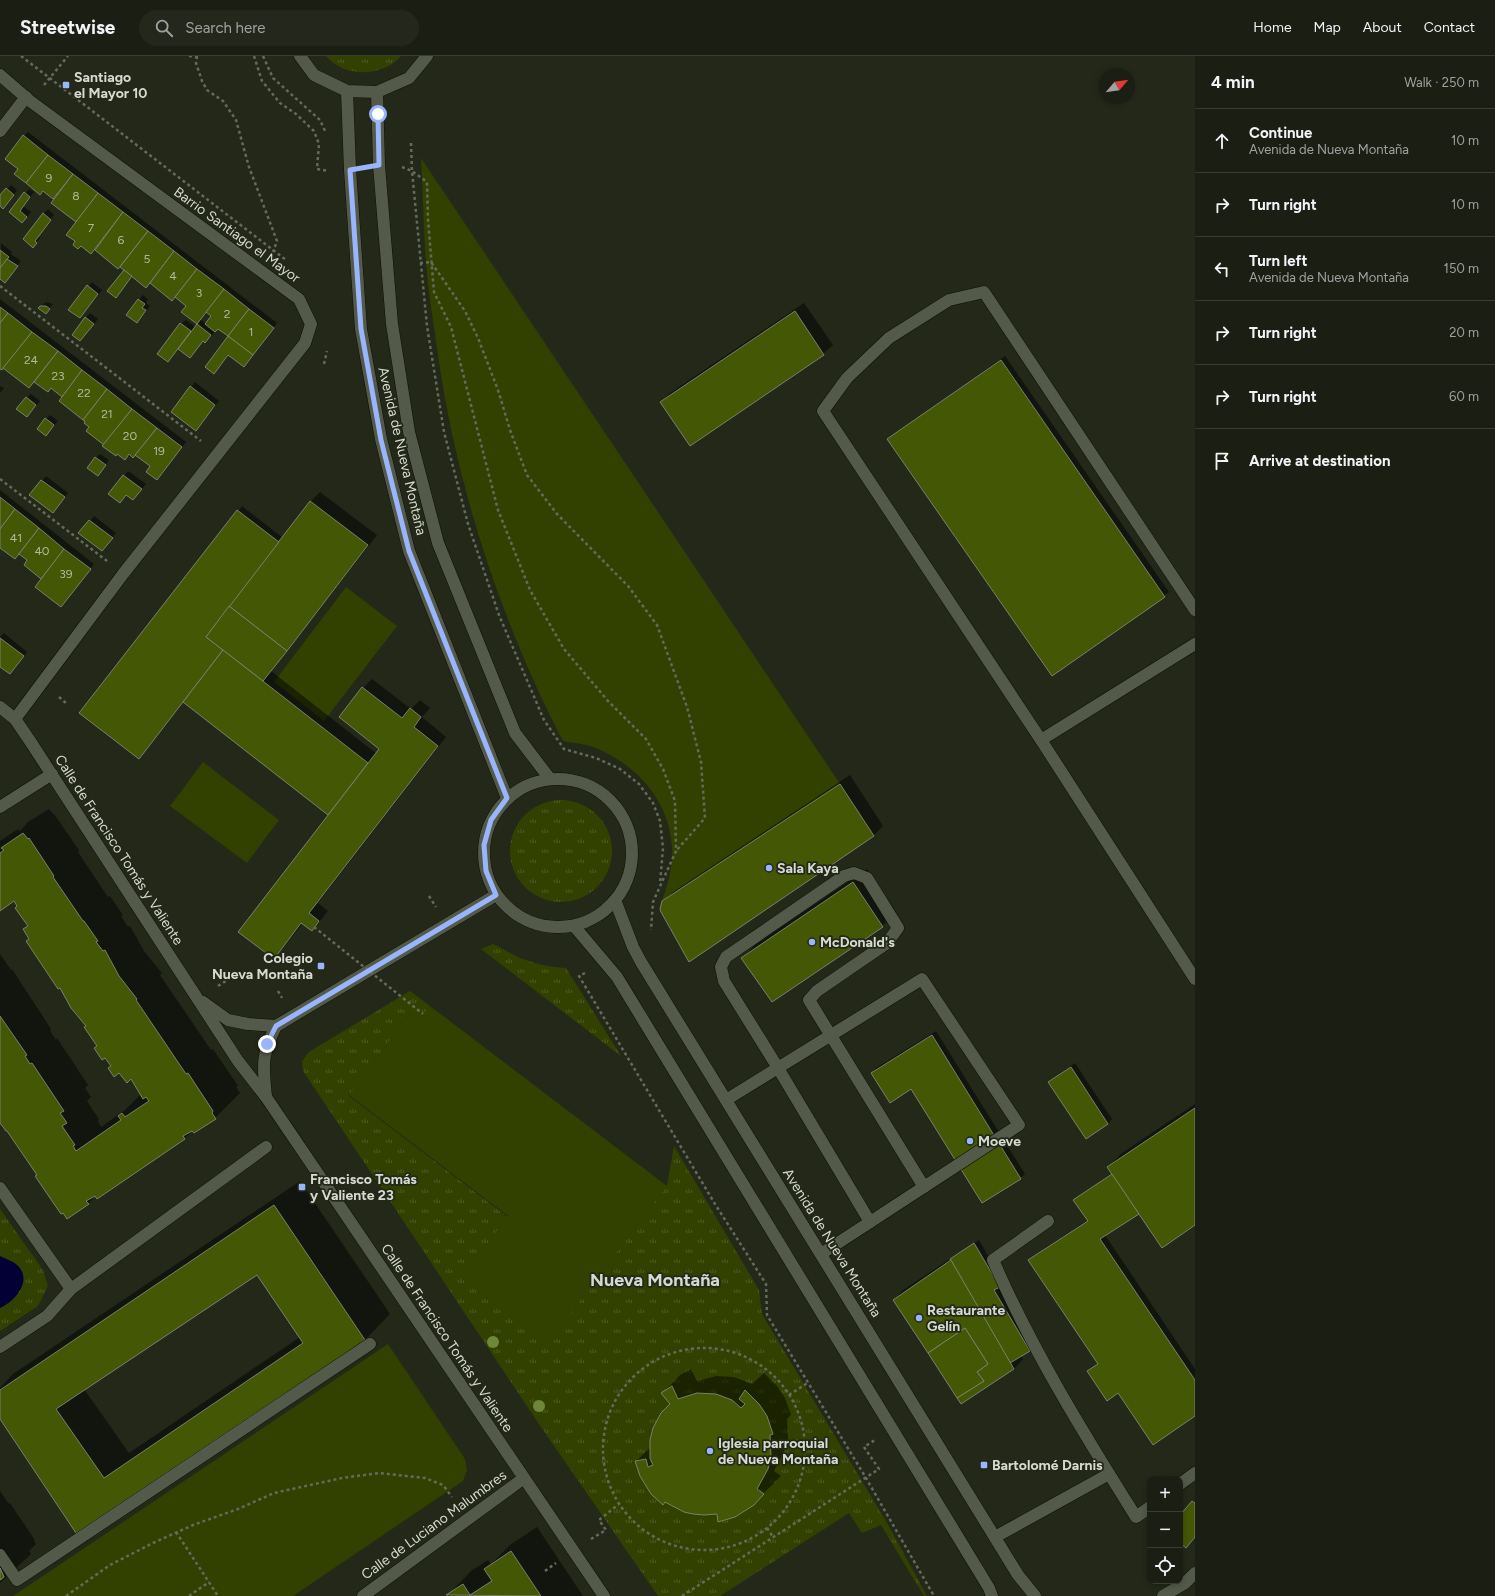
<!DOCTYPE html>
<meta charset="utf-8">
<style>
:root{--surface:#1a1e13;--page:#23271c;--text:#f1f3f6;--muted:#9fa2a0;--line:#383c33}
body{margin:0;font-family:Figtree,sans-serif;background:var(--page);color:var(--text)}
.controls{position:absolute;right:12px;bottom:12px;display:grid;overflow:hidden;border-radius:8px;box-shadow:0 2px 6px #0003}
.controls button{width:36px;height:36px;display:grid;place-items:center;padding:0;border:0;border-bottom:1px solid var(--line);background:var(--surface);color:var(--text);font:20px sans-serif}
.compass{position:absolute;left:1099px;top:12px;width:36px;height:36px;border-radius:50%;background:var(--surface);box-shadow:0 2px 6px #0003;rotate:61deg}
.stop{position:absolute;width:12px;height:12px;margin:-9px;border:3px solid #9ab5fd;border-radius:50%;background:#fff}
.stop.end{background:#9ab5fd;border-color:#fff;box-shadow:0 1px 4px #0008}
.list{margin:0;padding:0;list-style:none}
h2{display:flex;justify-content:space-between;align-items:center;height:52px;margin:0;padding:0 16px;font-size:17px}
h2 small{font-size:13px;font-weight:400;color:var(--muted)}
.list li{display:grid;grid-template-columns:26px 1fr auto;gap:12px;align-items:center;box-sizing:border-box;height:64px;padding:0 16px;border-top:1px solid var(--line)}
.list b{display:block;font-size:15px;white-space:nowrap}
.list p{margin:0;font-size:13px;white-space:nowrap;color:var(--muted)}
.list em{font-size:13px;font-style:normal;color:var(--muted)}
.icon{flex:none;width:22px;height:22px;fill:none;stroke:currentColor;stroke-width:2;stroke-linecap:round;stroke-linejoin:round}
.map{position:relative;flex:none;width:1195px;height:1540px;overflow:hidden}
header{display:flex;align-items:center;gap:24px;box-sizing:border-box;height:56px;padding:0 20px;background:var(--surface);border-bottom:1px solid var(--line)}
header strong{font-size:19px}
nav{display:flex;gap:22px;margin-inline-start:auto;font-size:14px}
.search{width:280px;height:36px;background:var(--page);display:flex;align-items:center;gap:10px;box-sizing:border-box;padding:0 14px;border-radius:22px;color:var(--muted);font-size:15px}
main{display:flex}
aside{flex:1;background:var(--surface)}
.map>svg:first-child{display:block}
.grass{fill:url(#grass-tufts)}
.park{fill:#324100}
.water{fill:#020035}
.shadow{fill:#0007;fill-rule:evenodd}
.building{fill:#445704;stroke:#7a806e;fill-rule:evenodd}
.lines{fill:none;stroke-linecap:round;stroke-linejoin:round}
.lane-casing{stroke:#0c1004;stroke-width:13}
.street-casing{stroke:#0c1004;stroke-width:13}
.secondary-casing{stroke:#0c1004;stroke-width:13}
.path{stroke:#666a5d;stroke-width:2.5;stroke-dasharray:3 3;stroke-linecap:butt}
.lane{stroke:#545a49;stroke-width:12}
.street{stroke:#545a49;stroke-width:12}
.secondary{stroke:#545a49;stroke-width:12}
.path-bridge{stroke:#666a5d;stroke-width:2.5;stroke-dasharray:3 3;stroke-linecap:butt}
.tree{fill:#708639}
.route{stroke:#9ab5fd;stroke-width:5}
.poi-dot{fill:#9ab5fd;stroke:#232819;stroke-width:1.5}
.labels{text-anchor:middle;dominant-baseline:central;stroke-width:3.5;stroke-linejoin:round;paint-order:stroke}
.number-label{font-size:12px;fill:#b2b99d}
.poi-label{font-size:14px;font-weight:bold;fill:#d7dad0;stroke:#232819;text-anchor:start}
.street-label{font-size:14px;fill:#d7dad0;stroke:#232819}
.district-label{font-size:18px;font-weight:bold;fill:#d7dad0;stroke:#232819}
</style>
<header>
<strong>Streetwise</strong>
<div class="search"><svg class="icon" aria-label="search" viewBox="0 0 24 24"><circle cx="10" cy="10" r="6"/><path d="M15 15l6 6"/></svg>Search here</div>
<nav><a>Home</a><a>Map</a><a>About</a><a>Contact</a></nav>
</header>
<main>
<div class="map">
<svg width="1195" height="1540" viewBox="0 0 1195 1540">
<defs>
<pattern id="grass-tufts" width="24" height="20" patternUnits="userSpaceOnUse"><rect width="24" height="20" fill="#324100"/><path d="M3 7l-1-3M5 7V3M7 7l1-3M15 17l-1-3M17 17v-4M19 17l1-3" fill="none" stroke="#4f5c24"/></pattern>
</defs>
<rect width="100%" height="100%" fill="#232819"/>
<g class="grass">
<path d="M326 0H401C387 17 358 21 338 10 334 8 329 3 326 0Z"/>
<circle cx="561" cy="795" r="51"/>
<path d="M493 888C500 891 506 895 512 898 529 907 548 911 566 912L621 1000 481 893Z"/>
<path d="M410 935 430 950 419 964 410 957 349 1040 508 1161 667 1130 674 1090 759 1234 762 1258 887 1467 927 1540H924L881 1469 862 1477 849 1457 720 1540H658L541 1371 303 1015 302 1005 309 996Z"/>
<path d="M0 1153 43 1214 48 1230 38 1250 0 1275Z"/>
</g>
<g class="park">
<path d="M421 102 840 728 662 845C667 831 671 817 672 803 675 752 641 711 596 692 586 688 574 687 563 685 501 566 457 432 438 299 433 264 427 228 425 193 423 163 423 133 421 102Z"/>
<path d="M346 531 397 570 324 665 274 626Z"/>
<path d="M203 706 279 764 247 807 170 750Z"/>
<path d="M430 950 667 1130 547 1288 461 1222 508 1160 349 1039 410 957 419 963Z"/>
<path d="M388 1288 465 1403 467 1414 463 1425 293 1540H13Z"/>
</g>
<path class="water" d="M0 1200C6 1203 15 1206 19 1211 32 1226 14 1246 0 1252Z"/>
<g class="shadow">
<path d="M28 76 277 267 248 306 229 299 214 317 230 280 219 272 205 286 204 284 190 301 178 292 181 268 186 264 195 271 198 268 183 256 187 250 175 240 172 244 150 226 133 220 116 240 125 214 120 210 118 211 95 193 91 197 77 185V166L55 143 20 113 24 80ZM206 255 212 260 206 268 200 263Z"/>
<path d="M11 129 17 134 8 147 0 149V141Z"/>
<path d="M29 133 34 136 23 150 31 156 27 161 10 156Z"/>
<path d="M48 153 54 159 38 180 40 182 33 190 43 158Z"/>
<path d="M1 187 12 196 11 198 21 205 5 225 0 221Z"/>
<path d="M92 226 102 234 80 261 88 230Z"/>
<path d="M143 239 148 243 146 247 150 250 141 261 127 258Z"/>
<path d="M0 243 186 386 161 418 136 398H130L125 403 105 388 87 365 63 340 51 331 48 335 34 325 4 311H0Z"/>
<path d="M46 246 53 248 46 257 41 250Z"/>
<path d="M804 247 833 289 823 298 661 346 670 337Z"/>
<path d="M90 257 98 263 80 284 73 278Z"/>
<path d="M1005 300 1169 536 1052 619 889 383Z"/>
<path d="M195 326 219 345 200 369 172 355Z"/>
<path d="M0 330 4 332 0 337Z"/>
<path d="M31 338 40 345 31 356 26 342Z"/>
<path d="M50 359 58 365 50 374 46 363Z"/>
<path d="M100 398 109 404 102 414 96 402Z"/>
<path d="M128 415 146 428 138 438H110Z"/>
<path d="M46 420 68 437 57 452 30 439Z"/>
<path d="M0 434 94 508 61 550 42 523 25 509 29 504 19 496 15 502 0 490Z"/>
<path d="M320 436 377 479 271 615 377 698 381 692 363 632 372 623 411 653 420 644 430 652 422 661 446 681 318 847 328 855 321 864 311 873 303 867 283 892 274 902 330 759 183 645 81 657 242 450 283 482 311 445Z"/>
<path d="M94 460 116 477 102 494 90 465Z"/>
<path d="M4 577 27 596 14 613 0 609V581Z"/>
<path d="M850 719 883 770 874 779 689 904 663 845 673 836Z"/>
<path d="M49 753 53 758H54L79 794 78 796 108 841 110 840 123 859 121 860 128 871 130 870 144 895 162 917 160 919 211 994 213 993 238 1030 236 1031 240 1037 215 1062 194 1076 193 1074 184 1083 96 1139 88 1148 38 1119 7 1073 0 1065V898L11 914 12 913 51 973 50 975 56 984 57 982 88 1029 85 1032 91 1041 87 1045 99 1063 98 1065 101 1071 125 1054 141 1038 131 1022 112 1010 98 990 87 970 24 873 28 870 14 844 0 853V785L18 773 20 775 28 766Z"/>
<path d="M867 813 896 856 882 870 743 902 756 888Z"/>
<path d="M936 975 1025 1118 1020 1122 912 1031 872 1017 876 1012Z"/>
<path d="M1075 1007 1112 1063 1108 1068 1049 1026Z"/>
<path d="M1195 1048V1168L1139 1156 1105 1179 1195 1313V1359L1118 1336 1088 1315 1099 1307 1034 1200 1088 1164 1075 1144 1112 1117 1108 1111 1122 1097Z"/>
<path d="M300 1125 390 1258 365 1284 76 1476 0 1362V1332L13 1318ZM258 1217 300 1281 129 1397 84 1333Z"/>
<path d="M979 1184 1003 1226 1033 1290 1021 1300 1023 1303 1014 1313 894 1244 903 1234Z"/>
<path d="M691 1313 697 1325 716 1320 734 1321 752 1328 764 1317 777 1330 785 1342 791 1359 787 1363 788 1382 785 1394 774 1415 781 1420 753 1448 717 1456 636 1405 651 1391 671 1348 663 1337 680 1319Z"/>
<path d="M0 1435 9 1448 10 1447 35 1484 34 1485 36 1488 29 1495 31 1498 0 1527Z"/>
<path d="M537 1471 583 1540H447L472 1514 488 1504 491 1508 511 1488ZM496 1521 497 1523 473 1539V1537Z"/>
</g>
<g class="building">
<path d="M23 79 48 99 26 127 14 118 18 113 5 103Z"/>
<path d="M48 99 73 118 53 143 43 135 40 139 26 127Z"/>
<path d="M73 118 98 137 76 166 51 147Z"/>
<path d="M6 132 14 139 3 153 0 150V139Z"/>
<path d="M24 136 30 141 20 155 27 161 22 167 9 156Z"/>
<path d="M98 137 123 156 91 198 81 190 78 193 73 189 75 185 66 179Z"/>
<path d="M123 156 148 175 118 213 95 194Z"/>
<path d="M43 157 51 164 35 185 37 187 33 192 23 183Z"/>
<path d="M148 175 174 195 146 232 120 211Z"/>
<path d="M0 194 9 201 0 212Z"/>
<path d="M174 195 197 213 172 245 150 227Z"/>
<path d="M7 203 18 210 5 227 0 223V212Z"/>
<path d="M197 213 224 233 197 268 181 256 186 250 175 241Z"/>
<path d="M124 214 132 220 116 242 107 235Z"/>
<path d="M87 229 98 238 80 262 68 254Z"/>
<path d="M224 233 249 253 228 280 218 273 215 276 205 268 211 260 206 256Z"/>
<path d="M138 243 145 248 142 252 146 254 137 267 126 259Z"/>
<path d="M40 250H46L50 253 46 258 38 252Z"/>
<path d="M0 251 8 257 0 267Z"/>
<path d="M249 253 274 272 253 299 228 280Z"/>
<path d="M795 255 824 299 690 390 660 346Z"/>
<path d="M8 257 32 276 2 314 0 313V267Z"/>
<path d="M85 261 94 268 80 285 72 279Z"/>
<path d="M180 267 191 275 168 306 157 298Z"/>
<path d="M197 268 211 279 205 287 203 285 190 302 178 293Z"/>
<path d="M32 276 58 295 29 332 3 312Z"/>
<path d="M228 280 253 299 244 311 228 299 214 318 205 311Z"/>
<path d="M58 295 82 314 62 341 51 332 48 336 34 326Z"/>
<path d="M1001 304 1165 541 1052 620 887 383Z"/>
<path d="M82 314 107 333 83 364 59 345Z"/>
<path d="M190 330 215 349 196 375 171 356Z"/>
<path d="M107 333 132 353 104 389 86 375 89 371 84 367 85 365 83 364Z"/>
<path d="M26 341 36 349 27 361 16 353Z"/>
<path d="M132 353 157 372 133 402 129 398 125 404 117 398 116 400 102 390Z"/>
<path d="M45 362 54 369 46 380 37 373Z"/>
<path d="M157 372 182 391 157 424 146 416 150 410 135 399Z"/>
<path d="M95 401 106 409 98 420 87 412Z"/>
<path d="M123 419 142 433 133 444 126 439 120 447 108 438Z"/>
<path d="M41 424 65 441 53 457 29 439Z"/>
<path d="M0 441 15 453 0 473Z"/>
<path d="M310 445 368 489 287 595 229 550Z"/>
<path d="M15 453 39 472 15 503 0 492V473Z"/>
<path d="M237 454 279 486 206 581 223 594 139 703 79 657Z"/>
<path d="M89 464 113 482 102 495 78 477Z"/>
<path d="M39 472 64 493 41 523 24 509 27 504 19 498Z"/>
<path d="M64 493 91 513 61 551 35 531Z"/>
<path d="M229 550 287 595 263 625 206 581Z"/>
<path d="M0 582 24 600 10 618 0 611Z"/>
<path d="M223 594 368 707 328 759 183 646Z"/>
<path d="M362 631 402 662 410 652 421 661 414 671 438 690 309 857 319 865 312 875 301 867 274 903 238 876 379 693 339 661Z"/>
<path d="M840 728 874 780 689 906 661 856 660 853 662 845Z"/>
<path d="M23 777 28 783 29 782 54 820 53 821 83 865H84L98 885 96 886 103 895 105 894 119 920 137 943 136 944 186 1018 188 1017 213 1055 212 1057 216 1063 194 1077 192 1075 183 1080 185 1083 97 1143 95 1140 86 1145 89 1148 67 1163 63 1157 61 1158 35 1120 37 1119 7 1075H6L0 1067V960L27 999 25 1000 30 1008 32 1007 64 1055 60 1057 67 1067 62 1070 75 1089 73 1090 76 1095 121 1064 118 1060 122 1057 125 1061 149 1045 146 1041 143 1043 131 1023 127 1027 119 1017 114 1021 108 1012 111 1010 105 1002 102 1004 94 992 97 990 84 971 86 970 71 952 60 932 58 933 26 885 29 883 23 873 28 870 15 852 17 850 14 845 0 855V797L4 794 1 792Z"/>
<path d="M853 826 883 871 772 946 741 902Z"/>
<path d="M932 979 1021 1123 982 1147 911 1033 890 1047 871 1017Z"/>
<path d="M1071 1011 1108 1068 1086 1083 1048 1026Z"/>
<path d="M1195 1052V1169L1162 1192 1107 1111Z"/>
<path d="M1112 1118 1139 1158 1100 1183 1195 1324V1360L1153 1389 1118 1337 1107 1345 1087 1315 1098 1308 1028 1204 1088 1165 1073 1144Z"/>
<path d="M274 1149 365 1284 76 1477 0 1363V1334ZM257 1219 303 1287 104 1422 56 1353Z"/>
<path d="M974 1187 1000 1231 994 1234 1030 1295 1010 1307 950 1203Z"/>
<path d="M951 1204 1014 1313 961 1348 957 1342 984 1325 977 1316 988 1308 965 1272 928 1297 893 1244Z"/>
<path d="M965 1272 988 1308 977 1316 984 1325 957 1342 928 1297Z"/>
<path d="M672 1330 678 1343 697 1337 716 1338 732 1344 741 1352 745 1348 739 1343 745 1334 759 1348 767 1360 773 1378 770 1379 771 1400 768 1413 757 1433 764 1438 754 1449 735 1461 718 1466 717 1458 704 1459 693 1458 684 1456 665 1446 663 1449 651 1438 640 1420 635 1405 646 1403 648 1411 653 1409 650 1402V1384L653 1372 661 1357 670 1348 661 1337Z"/>
<path d="M1192 1445 1195 1447V1481L1186 1492 1180 1487V1459Z"/>
<path d="M511 1495 541 1540 446 1539 463 1528 470 1539 492 1525 484 1513Z"/>
<path d="M0 1512 4 1521 0 1524Z"/>
<path d="M0 1512 4 1521 0 1524Z"/>
</g>
<g class="lines">
<g class="lane-casing">
<g id="lane">
<path d="M1195 554 984 236 949 244 889 282 847 322 823 355 1041 684 1195 923"/>
<path d="M1041 684 1195 588"/>
<path d="M726 1044 922 923 1019 1069 821 1198"/>
<path d="M1048 1165 993 1204C1032 1294 1084 1378 1136 1461L1150 1451"/>
<path d="M870 1166 778 1012 724 925 721 911 726 901 844 820 854 817 867 822 898 872 887 887 817 935 809 944 924 1131"/>
<path d="M1180 1428 1195 1417"/>
<path d="M995 1481 1109 1418"/>
<path d="M1163 1540 1185 1527 1195 1517"/>
</g>
</g>
<g class="street-casing">
<g id="street">
<path d="M0 19 30 45 299 243 311 268 305 287 123 518 15 663"/>
<path d="M0 75 26 41"/>
<path d="M0 651 15 663 30 685 238 1005 266 1041 604 1540"/>
<path d="M0 751 52 718"/>
<path d="M203 946 228 964 248 968 276 970"/>
<path d="M266 1041C263 1009 261 1000 276 970L496 839"/>
<path d="M0 1132 71 1233"/>
<path d="M0 1291 47 1260 71 1233 266 1091"/>
<path d="M0 1499 17 1524 370 1288"/>
<path d="M363 1540 524 1422"/>
</g>
</g>
<g class="secondary-casing">
<g id="secondary">
<path d="M300 0 314 19 347 35 377 36 409 22 427 0"/>
<path d="M347 35 350 114 361 273 381 383 409 495 507 742"/>
<path d="M377 36 379 109 392 268 409 376 438 487 515 677 550 723"/>
<circle cx="558" cy="797" r="74"/>
<path d="M615 844 633 891 641 906 1018 1519 1035 1540"/>
<path d="M574 870 617 921 989 1532 992 1540"/>
</g>
</g>
<g class="path">
<path d="M21 0 286 204"/>
<path d="M189 0 197 1"/>
<path d="M197 0 196 7 202 25 207 34 223 45 236 64 249 111 277 185 273 196"/>
<path d="M254 0 262 25 280 47 296 58 314 75 319 88 317 113 329 115"/>
<path d="M263 0 273 22 320 64 326 77"/>
<path d="M44 29 68 0"/>
<path d="M411 87 412 115 427 270 444 376 468 468 499 559 544 664 564 693 596 702 620 713 639 728 653 747 660 765 663 792 660 828"/>
<path d="M402 111 412 115 427 126 428 163 434 236 451 271 498 454 530 534 564 593 608 645 646 683 663 713 675 745 676 795 653 846 651 874"/>
<path d="M420 207 431 206 465 255 478 282 498 334 510 374 527 419 557 458 628 530 657 569 687 651 701 706 705 762 676 795"/>
<path d="M0 230 201 385"/>
<path d="M324 308 327 295"/>
<path d="M0 423 107 505"/>
<path d="M59 641 67 648"/>
<path d="M429 840 436 851"/>
<path d="M585 917 579 920 715 1148 766 1228 767 1259 866 1422 934 1540"/>
<path d="M218 930 229 923"/>
<path d="M278 935 282 942"/>
<circle cx="704" cy="1393" r="101"/>
<path d="M789 1339 809 1326"/>
<path d="M767 1472 773 1481"/>
<path d="M176 1476 218 1540"/>
<path d="M591 1483 606 1474 599 1464 619 1448"/>
<path d="M545 1515 556 1507"/>
<path d="M66 1540 110 1509 153 1487 193 1469 238 1453 274 1437 342 1422 379 1417 425 1422 443 1429 452 1441"/>
<path d="M189 1540 209 1526"/>
<path d="M682 1540 879 1413 864 1391 875 1384"/>
</g>
<use href="#lane" class="lane"/>
<use href="#street" class="street"/>
<use href="#secondary" class="secondary"/>
<path class="path-bridge" d="M314 871 423 958"/>
</g>
<g class="tree">
<circle cx="493" cy="1286" r="6"/>
<circle cx="539" cy="1350" r="6"/>
</g>
<g class="lines">
<path class="route" d="M267 988 276 970 496 839 486 815 484 789 491 764 507 742 409 495 381 384 361 273 350 114 379 109 378 58"/>
</g>
<g class="poi-dot">
<rect x="62" y="25" width="8" height="8" rx="2"/>
<circle cx="769" cy="812" r="4"/>
<circle cx="812" cy="886" r="4"/>
<rect x="317" y="906" width="8" height="8" rx="2"/>
<circle cx="970" cy="1085" r="4"/>
<rect x="298" y="1127" width="8" height="8" rx="2"/>
<circle cx="919" cy="1262" r="4"/>
<circle cx="710" cy="1395" r="4"/>
<rect x="980" y="1405" width="8" height="8" rx="2"/>
</g>
<g class="labels">
<g class="number-label">
<text x="49" y="122">9</text>
<text x="76" y="140">8</text>
<text x="91" y="172">7</text>
<text x="121" y="184">6</text>
<text x="147" y="203">5</text>
<text x="173" y="220">4</text>
<text x="199" y="237">3</text>
<text x="227" y="258">2</text>
<text x="251" y="276">1</text>
<text x="31" y="304">24</text>
<text x="58" y="320">23</text>
<text x="84" y="337">22</text>
<text x="107" y="358">21</text>
<text x="130" y="380">20</text>
<text x="159" y="395">19</text>
<text x="16" y="482">41</text>
<text x="42" y="495">40</text>
<text x="66" y="518">39</text>
</g>
<g class="poi-label">
<text x="74" y="21">Santiago<tspan x="74" dy="16">el Mayor 10</tspan></text>
<text x="777" y="812">Sala Kaya</text>
<text x="820" y="886">McDonald's</text>
<text x="313" y="902" text-anchor="end">Colegio<tspan x="313" dy="16">Nueva Montaña</tspan></text>
<text x="978" y="1085">Moeve</text>
<text x="310" y="1123">Francisco Tomás<tspan x="310" dy="16">y Valiente 23</tspan></text>
<text x="927" y="1254">Restaurante<tspan x="927" dy="16">Gelín</tspan></text>
<text x="718" y="1387">Iglesia parroquial<tspan x="718" dy="16">de Nueva Montaña</tspan></text>
<text x="992" y="1409">Bartolomé Darnis</text>
</g>
<g class="street-label">
<text transform="translate(237 179) rotate(36)">Barrio Santiago el Mayor</text>
<text transform="translate(402 395) rotate(77)">Avenida de Nueva Montaña</text>
<text transform="translate(119 794) rotate(57)">Calle de Francisco Tomás y Valiente</text>
<text transform="translate(832 1187) rotate(58)">Avenida de Nueva Montaña</text>
<text transform="translate(447 1282) rotate(56)">Calle de Francisco Tomás y Valiente</text>
<text transform="translate(434 1469) rotate(-36)">Calle de Luciano Malumbres</text>
</g>
<g class="district-label">
<text x="655" y="1224">Nueva Montaña</text>
</g>
</g>
</svg>
<div class="controls">
<button>+</button>
<button>−</button>
<button><svg class="icon" aria-label="locate" viewBox="0 0 24 24"><circle cx="12" cy="12" r="6"/><path d="M12 2v4M12 18v4M2 12h4M18 12h4"/></svg></button>
</div>
<svg class="compass" viewBox="-18 -18 36 36"><path d="M0-13l5 13h-10z" fill="#e53935"/><path d="M0 13l5-13h-10z" fill="#9fa2a0"/></svg>
<div class="stop" style="left:378px;top:58px"></div>
<div class="stop end" style="left:267px;top:988px"></div>
</div>
<aside>
<h2>4 min<small>Walk · 250 m</small></h2>
<ul class="list">
<li><svg class="icon" aria-label="ahead" viewBox="0 0 24 24"><path d="M12 20V5M6 11l6-6 6 6"/></svg><div><b>Continue</b><p>Avenida de Nueva Montaña</p></div><em>10 m</em></li>
<li><svg class="icon" aria-label="right" viewBox="0 0 24 24"><path d="M7 20v-9h11M14 6l5 5-5 5"/></svg><div><b>Turn right</b></div><em>10 m</em></li>
<li><svg class="icon" aria-label="left" viewBox="0 0 24 24"><path d="M17 20v-9H6M10 6l-5 5 5 5"/></svg><div><b>Turn left</b><p>Avenida de Nueva Montaña</p></div><em>150 m</em></li>
<li><svg class="icon" aria-label="right" viewBox="0 0 24 24"><path d="M7 20v-9h11M14 6l5 5-5 5"/></svg><div><b>Turn right</b></div><em>20 m</em></li>
<li><svg class="icon" aria-label="right" viewBox="0 0 24 24"><path d="M7 20v-9h11M14 6l5 5-5 5"/></svg><div><b>Turn right</b></div><em>60 m</em></li>
<li><svg class="icon" aria-label="arrive" viewBox="0 0 24 24"><path d="M6 21V4h12l-3 4 3 4H6"/></svg><div><b>Arrive at destination</b></div></li>
</ul>
</aside>
</main>
